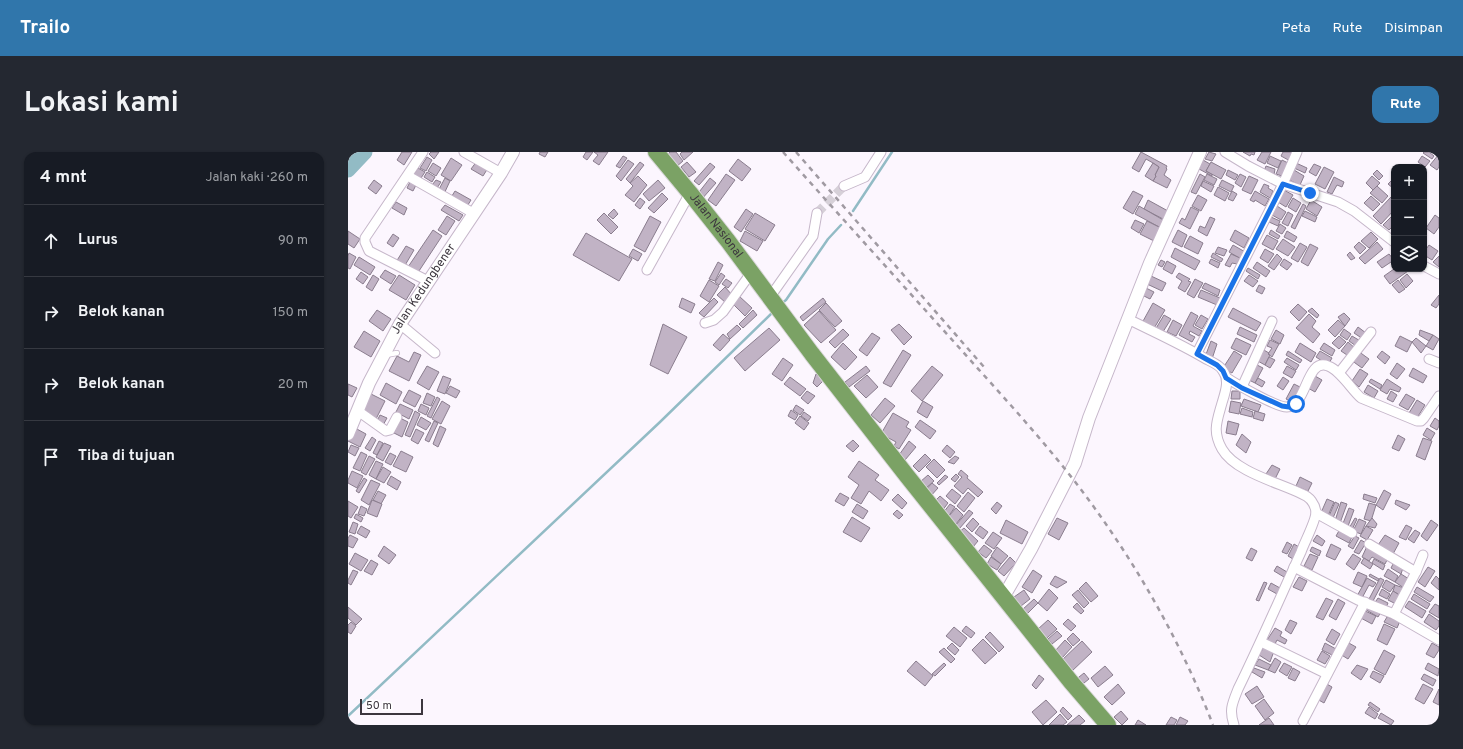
<!DOCTYPE html>
<html lang="id">
<meta charset="utf-8">
<style>
:root{--surface:#171b24;--page:#242831;--text:#f1f3f6;--muted:#9ea1a6;--line:#363941;--accent:#3076ab}
body{margin:0;font-family:Overpass,sans-serif;background:var(--page);color:var(--text)}
.controls{position:absolute;right:12px;top:12px;display:grid;overflow:hidden;border-radius:8px;box-shadow:0 1px 3px #0004}
.controls button{width:36px;height:36px;display:grid;place-items:center;padding:0;border:0;border-bottom:1px solid var(--line);background:var(--surface);color:var(--text);font:20px sans-serif}
.scale{position:absolute;left:12px;bottom:10px;width:63px;box-sizing:border-box;padding-left:4px;border:2px solid #3c363e;border-top:0;font-size:11px;line-height:14px;white-space:nowrap;color:#3c363e;-webkit-text-stroke:3px #fff;paint-order:stroke}
.stop{position:absolute;width:12px;height:12px;margin:-9px;border:3px solid #1a73e8;border-radius:50%;background:#fff}
.stop.end{background:#1a73e8;border-color:#fff;box-shadow:0 1px 4px #0008}
.list{margin:0;padding:0;list-style:none}
h2{display:flex;justify-content:space-between;align-items:center;height:52px;margin:0;padding:0 16px;font-size:17px}
h2 small{font-size:13px;font-weight:400;color:var(--muted)}
.list li{display:grid;grid-template-columns:26px 1fr auto;gap:12px;align-items:center;box-sizing:border-box;height:72px;padding:0 16px;border-top:1px solid var(--line)}
.list b{display:block;font-size:15px;white-space:nowrap}
.list em{font-size:13px;font-style:normal;color:var(--muted)}
.icon{flex:none;width:22px;height:22px;fill:none;stroke:currentColor;stroke-width:2;stroke-linecap:round;stroke-linejoin:round}
.map{position:relative;flex:none;width:1091px;height:573px;overflow:hidden;border-radius:12px}
header{display:flex;align-items:center;gap:24px;box-sizing:border-box;height:56px;padding:0 20px;background:var(--accent);color:#fff}
header strong{font-size:19px}
nav{display:flex;gap:22px;margin-inline-start:auto;font-size:14px}
.intro{display:flex;align-items:center;justify-content:space-between;box-sizing:border-box;height:96px;padding:0 24px}
h1{margin:0;font-size:28px}
.button{padding:10px 18px;border-radius:12px;background:var(--accent);color:#fff;font-size:14px;font-weight:700}
main{display:flex;gap:24px;padding:0 24px}
aside{flex:1;background:var(--surface);border-radius:12px;box-shadow:0 1px 3px #0004}
.map>svg:first-child{display:block}
.lines{fill:none;stroke-linecap:round;stroke-linejoin:round}
.stream{stroke:#92bbc5;stroke-width:2.5}
.river{stroke:#92bbc5;stroke-width:15}
.building{fill:#c1b3c5;stroke:#8a7d8e}
.street-tunnel{stroke:#d6d0d8;stroke-width:9;stroke-dasharray:9 4.5;stroke-linecap:butt}
.lane-casing{stroke:#c6b7ca;stroke-width:6}
.street-casing{stroke:#c6b7ca;stroke-width:11}
.secondary-casing{stroke:#c6b7ca;stroke-width:14}
.highway-casing{stroke:#d8d7d8;stroke-width:18}
.lane{stroke:#fff;stroke-width:4.5}
.street{stroke:#fff;stroke-width:9}
.secondary{stroke:#fff;stroke-width:12}
.highway{stroke:#7ba265;stroke-width:16}
.rail{stroke:#a09aa2;stroke-width:2.5;stroke-dasharray:5 5;stroke-linecap:butt}
.route{stroke:#1a73e8;stroke-width:5}
.labels{text-anchor:middle;dominant-baseline:central;stroke-width:4;stroke-linejoin:round;paint-order:stroke}
.street-label{font-size:12px;fill:#3c363e;stroke:#fff}
</style>
<header>
<strong>Trailo</strong>
<nav><a>Peta</a><a>Rute</a><a>Disimpan</a></nav>
</header>
<div class="intro"><h1>Lokasi kami</h1><a class="button">Rute</a></div>
<main>
<aside>
<h2>4 mnt<small>Jalan kaki · 260 m</small></h2>
<ul class="list">
<li><svg class="icon" aria-label="ahead" viewBox="0 0 24 24"><path d="M12 20V5M6 11l6-6 6 6"/></svg><div><b>Lurus</b></div><em>90 m</em></li>
<li><svg class="icon" aria-label="right" viewBox="0 0 24 24"><path d="M7 20v-9h11M14 6l5 5-5 5"/></svg><div><b>Belok kanan</b></div><em>150 m</em></li>
<li><svg class="icon" aria-label="right" viewBox="0 0 24 24"><path d="M7 20v-9h11M14 6l5 5-5 5"/></svg><div><b>Belok kanan</b></div><em>20 m</em></li>
<li><svg class="icon" aria-label="arrive" viewBox="0 0 24 24"><path d="M6 21V4h12l-3 4 3 4H6"/></svg><div><b>Tiba di tujuan</b></div></li>
</ul>
</aside>
<div class="map">
<svg width="1091" height="573" viewBox="0 0 1091 573">
<rect width="100%" height="100%" fill="#fcf6fe"/>
<g class="lines">
<g class="stream">
<path d="M505 59 544 0"/>
<path d="M433 152 438 148 480 87 493 73"/>
<path d="M0 564 312 270 425 160"/>
</g>
<path class="river" d="M0 18 17 0"/>
</g>
<g class="building">
<path d="M54 0H64L56 13 49 8Z"/>
<path d="M83 0H91L86 7 81 2Z"/>
<path d="M192 0H200L197 5 191 2Z"/>
<path d="M238 0H245L239 8 235 5Z"/>
<path d="M246 0H260L251 13 245 9 250 3Z"/>
<path d="M322 0H328L335 9 328 15 319 3Z"/>
<path d="M334 0H345L336 8 332 2Z"/>
<path d="M793 0 819 14 818 16 819 17 816 23 823 28 819 36 805 29 808 24 807 23 811 15 805 11 798 7 791 20 784 16Z"/>
<path d="M861 0 868 2 864 9 857 7Z"/>
<path d="M895 0H907L906 3 903 2 902 4Z"/>
<path d="M914 0H923L917 12 909 8Z"/>
<path d="M935 0H948L944 10 933 4Z"/>
<path d="M1076 0H1081L1086 4 1084 7 1075 1Z"/>
<path d="M1091 2V15L1089 18 1082 13Z"/>
<path d="M275 4 279 6 272 16 268 14Z"/>
<path d="M922 4 933 9 930 16 919 11Z"/>
<path d="M1074 4 1082 9 1077 15 1070 10Z"/>
<path d="M79 5 84 8 78 19 72 16Z"/>
<path d="M103 6 114 13 103 29 93 23Z"/>
<path d="M390 7 403 17 394 29 381 19Z"/>
<path d="M280 8 286 12 273 29 268 24Z"/>
<path d="M855 8 862 12 858 19 864 22V24L851 17Z"/>
<path d="M934 8 940 11 934 24 928 22Z"/>
<path d="M129 9 140 16 135 24 123 17Z"/>
<path d="M292 10 296 13 282 31 278 27Z"/>
<path d="M339 10 348 20 341 25 333 15Z"/>
<path d="M863 10 878 18 873 27 858 19Z"/>
<path d="M85 11 93 16 88 24 80 19Z"/>
<path d="M362 11 367 15 351 33 346 29Z"/>
<path d="M805 11 811 15 807 23 808 24 805 29 797 24Z"/>
<path d="M948 11 959 16 957 21 946 16Z"/>
<path d="M966 12 973 15 968 24 961 20Z"/>
<path d="M918 14 927 17 926 23 916 19Z"/>
<path d="M976 15 986 20 977 37 967 32Z"/>
<path d="M70 16 77 20 71 29 64 25Z"/>
<path d="M880 18 890 23 887 28 878 23Z"/>
<path d="M946 18 956 24 952 33 941 28Z"/>
<path d="M1029 18 1035 24 1031 28 1025 22Z"/>
<path d="M79 20 87 25 84 30 76 25Z"/>
<path d="M378 22 387 28 368 54 360 48Z"/>
<path d="M852 22 857 25 848 42 843 40Z"/>
<path d="M859 22 869 27 866 33 856 28Z"/>
<path d="M892 22 898 25 893 35 887 31Z"/>
<path d="M290 24 299 33 286 50 277 43 285 34 282 31Z"/>
<path d="M901 24 910 28 903 42 894 38Z"/>
<path d="M1024 24 1032 31 1025 38 1018 31Z"/>
<path d="M986 25 996 30 994 35 989 33 984 42 979 40Z"/>
<path d="M97 26 102 29 95 44 89 41Z"/>
<path d="M362 26 368 31 353 48 348 44Z"/>
<path d="M1046 26V37L1040 32Z"/>
<path d="M26 28 34 34 28 42 20 36Z"/>
<path d="M63 28 69 31 65 39 59 36Z"/>
<path d="M88 28 93 30 89 36 84 33Z"/>
<path d="M310 28 317 36 301 49 295 42Z"/>
<path d="M874 28 886 34 883 40 871 34Z"/>
<path d="M855 29 866 34 863 40 853 34Z"/>
<path d="M916 32 921 34 920 36 925 39 922 46 912 40Z"/>
<path d="M1029 34 1040 44 1034 51 1022 41Z"/>
<path d="M870 35 881 41 877 49 866 43Z"/>
<path d="M936 38 945 43 938 55 930 50Z"/>
<path d="M107 39 123 48 118 56 102 47Z"/>
<path d="M785 39 795 44 785 62 775 56Z"/>
<path d="M884 39 889 42 885 49 880 47Z"/>
<path d="M907 39 921 47 917 54 907 48 906 50 902 48Z"/>
<path d="M314 41 320 47 306 61 300 56Z"/>
<path d="M850 43 859 48 853 59 844 54Z"/>
<path d="M1023 44 1032 52 1025 59 1016 51Z"/>
<path d="M1043 45 1046 48V58L1033 72 1025 64Z"/>
<path d="M292 46 297 50 292 57 287 53Z"/>
<path d="M945 46 953 51 948 60 940 55Z"/>
<path d="M800 48 820 59 815 67 796 57Z"/>
<path d="M963 48 974 55 969 64 958 57Z"/>
<path d="M48 50 59 56 56 63 44 56Z"/>
<path d="M955 52 958 54 947 77 943 75Z"/>
<path d="M97 53 115 63 111 69 93 58Z"/>
<path d="M791 54 817 69 813 76 787 62Z"/>
<path d="M929 54 938 60 933 68 924 63Z"/>
<path d="M843 55 851 59 842 77 831 71 834 66 837 68Z"/>
<path d="M266 57 270 62 265 67 260 63Z"/>
<path d="M398 57 405 62 393 80 386 75Z"/>
<path d="M957 59 969 65 967 70 954 64Z"/>
<path d="M940 60 945 63 940 74 934 71Z"/>
<path d="M256 61 270 75 263 82 249 68Z"/>
<path d="M407 61 427 73 417 89 397 77Z"/>
<path d="M1046 62V73L1041 78 1035 73Z"/>
<path d="M1087 63 1091 66V75L1086 82 1078 76Z"/>
<path d="M99 64 107 69 98 83 90 78Z"/>
<path d="M302 64 313 70 297 100 286 94Z"/>
<path d="M862 65 867 67 859 84 850 79 852 74 857 76Z"/>
<path d="M923 65 932 69 930 74 921 70Z"/>
<path d="M787 68 796 72 791 81 783 76Z"/>
<path d="M799 69 813 76 806 89 792 82Z"/>
<path d="M932 72 938 76 934 82 928 79Z"/>
<path d="M85 78 94 84 69 122 60 115Z"/>
<path d="M830 78 839 83 834 95 824 90Z"/>
<path d="M887 78 901 86 896 96 882 88Z"/>
<path d="M923 78 932 84 930 87 921 82Z"/>
<path d="M0 79 12 87 6 96 0 92Z"/>
<path d="M397 79 415 89 409 99 392 89Z"/>
<path d="M939 79 949 85 946 90 936 85Z"/>
<path d="M1023 80 1030 87 1021 96 1013 89Z"/>
<path d="M238 81 284 107 271 129 225 103Z"/>
<path d="M45 82 51 86 45 95 39 91Z"/>
<path d="M919 83 930 89 925 98 914 92Z"/>
<path d="M842 84 855 91 850 102 836 95Z"/>
<path d="M935 87 947 95 940 104 928 97Z"/>
<path d="M1011 90 1018 96 1012 102 1006 95Z"/>
<path d="M1029 90 1035 97 1017 112 1011 106Z"/>
<path d="M952 91 959 95 950 110 943 106Z"/>
<path d="M962 92 970 96 960 114 953 110Z"/>
<path d="M885 93 899 101 895 108 881 100Z"/>
<path d="M1081 93 1090 99 1084 108 1076 103V100Z"/>
<path d="M58 94 66 98 56 115 48 110Z"/>
<path d="M870 95 879 98 876 104 867 101Z"/>
<path d="M827 96 852 109 847 118 823 105Z"/>
<path d="M285 97 294 102 290 109 281 104Z"/>
<path d="M917 97 926 102 920 111 912 106Z"/>
<path d="M1002 100 1007 106 1003 108 999 103Z"/>
<path d="M1 101 8 105 2 117 0 116V104Z"/>
<path d="M865 101 875 107 873 110 863 105Z"/>
<path d="M883 102 892 106 889 112 884 111 882 115 877 113Z"/>
<path d="M929 102 934 107 926 118 920 114Z"/>
<path d="M1041 102 1046 108 1034 116 1029 110Z"/>
<path d="M1091 104V115L1085 110Z"/>
<path d="M11 105 27 115 22 123 6 113Z"/>
<path d="M863 107 872 111 870 116 861 111Z"/>
<path d="M936 107 944 112 939 118 932 113Z"/>
<path d="M813 108 817 110 814 115 810 113Z"/>
<path d="M819 109 828 114 824 122 815 117Z"/>
<path d="M370 110 375 113 367 129 361 127Z"/>
<path d="M909 110 922 119 918 125 905 116Z"/>
<path d="M900 116 912 123 910 127 898 119Z"/>
<path d="M1046 117H1058L1060 119 1042 132 1036 124Z"/>
<path d="M37 118 48 124 43 132 32 125Z"/>
<path d="M13 120 20 125 15 132 8 127Z"/>
<path d="M373 121 377 124 371 133 367 130Z"/>
<path d="M831 121 842 127 840 129 843 130 837 140 830 136 834 129 828 125Z"/>
<path d="M1059 122 1065 129 1058 136 1052 128Z"/>
<path d="M25 123 31 127 24 139 18 135Z"/>
<path d="M51 123 67 133 58 148 41 138Z"/>
<path d="M901 123 910 129 905 135 896 129Z"/>
<path d="M803 124 818 131 814 139 799 132Z"/>
<path d="M378 127 384 131 380 136 374 132Z"/>
<path d="M847 127 855 131 846 146 839 142Z"/>
<path d="M361 128 371 134 361 150 352 144Z"/>
<path d="M1050 128 1057 137 1051 141 1044 133Z"/>
<path d="M857 131 872 138 870 144 854 136Z"/>
<path d="M911 133 917 136 914 142 908 139Z"/>
<path d="M377 135 385 144 378 151 369 143Z"/>
<path d="M798 136 806 140 802 147 794 143Z"/>
<path d="M853 138 872 146 869 153 850 145Z"/>
<path d="M1091 143V152L1088 156 1083 153Z"/>
<path d="M391 144 404 156 397 164 384 151Z"/>
<path d="M334 146 347 152 343 161 331 155Z"/>
<path d="M366 146 370 150 356 165 351 161Z"/>
<path d="M475 146 478 150 455 169 452 165Z"/>
<path d="M478 151 494 169 487 175 471 158Z"/>
<path d="M805 151 817 158 805 178 794 171Z"/>
<path d="M950 152 959 160 951 169 942 160Z"/>
<path d="M885 156 913 171 908 179 880 165Z"/>
<path d="M964 156 971 163 969 166 960 159Z"/>
<path d="M29 158 43 167 35 179 21 169Z"/>
<path d="M405 158 409 163 395 176 391 172Z"/>
<path d="M471 159 488 178 473 191 456 173Z"/>
<path d="M843 160 850 164 845 174 854 179 851 184 842 179 841 182 847 185 844 190 831 183Z"/>
<path d="M996 161 1002 167 997 174 990 165Z"/>
<path d="M961 162 968 169 964 175 972 182 965 191 948 176Z"/>
<path d="M816 163 823 167 813 183 807 178Z"/>
<path d="M853 163 860 167 854 177 847 173Z"/>
<path d="M825 168 834 173 828 184 819 180Z"/>
<path d="M990 168 997 174 987 185 980 178Z"/>
<path d="M315 172 339 185 320 222 302 213Z"/>
<path d="M551 172 564 185 556 193 543 178Z"/>
<path d="M389 173 393 177 382 187 379 182Z"/>
<path d="M892 175 909 183 906 190 889 182Z"/>
<path d="M1010 175 1018 181 1015 187 1006 181Z"/>
<path d="M421 176 432 188 397 219 386 206Z"/>
<path d="M495 177 501 183 487 196 481 190Z"/>
<path d="M996 177 1003 182 999 188 992 183Z"/>
<path d="M928 178 936 183 932 192 923 187Z"/>
<path d="M1072 178 1085 183 1081 189 1071 183Z"/>
<path d="M16 179 32 189 23 205 6 195Z"/>
<path d="M524 181 532 186 519 204 511 198Z"/>
<path d="M375 182 382 188 372 199 365 193Z"/>
<path d="M1085 183 1091 187 1085 198 1078 194Z"/>
<path d="M991 184 998 190 991 197 984 191Z"/>
<path d="M1004 184 1014 190 1011 196 1001 189Z"/>
<path d="M1052 184 1064 190 1059 200 1047 194Z"/>
<path d="M888 186 903 193 898 203 883 196Z"/>
<path d="M1068 186 1078 194 1073 201 1064 190Z"/>
<path d="M922 188 931 192 924 205 920 202 924 196 919 194Z"/>
<path d="M863 189 869 192 864 207 857 205Z"/>
<path d="M1000 190 1008 197 1002 205 993 199Z"/>
<path d="M495 191 509 205 497 218 483 205Z"/>
<path d="M952 191 968 201 963 210 947 200Z"/>
<path d="M976 191 987 198 984 204 972 197Z"/>
<path d="M914 197 921 201 920 202 922 203 917 213 908 208Z"/>
<path d="M555 198 563 203 543 235 535 231Z"/>
<path d="M886 199 894 204 884 221 875 216Z"/>
<path d="M940 199 954 208 952 211 938 203Z"/>
<path d="M972 199 984 206 980 213 968 205Z"/>
<path d="M1010 199 1021 207 1014 216 1003 208Z"/>
<path d="M1034 199 1042 205 1037 212 1029 205Z"/>
<path d="M66 200 73 203 61 229 41 219 49 204 61 210Z"/>
<path d="M921 205 927 208 922 216 917 213Z"/>
<path d="M435 206 445 213 434 229 424 222Z"/>
<path d="M939 206 951 213 948 218 936 210Z"/>
<path d="M1049 211 1057 217 1049 227 1042 222Z"/>
<path d="M907 212 915 216 907 231 899 227Z"/>
<path d="M79 214 91 220 81 238 69 231Z"/>
<path d="M518 214 522 219 501 235 497 230Z"/>
<path d="M584 214 595 223 574 249 563 239Z"/>
<path d="M939 214 948 219 944 226 935 221Z"/>
<path d="M1065 216 1079 224 1075 231 1061 224Z"/>
<path d="M1012 217 1020 222 1011 235 1004 229Z"/>
<path d="M468 222 475 229 469 235 465 231Z"/>
<path d="M519 223 530 235 518 246 506 234Z"/>
<path d="M95 224 103 227 97 242 89 239Z"/>
<path d="M967 224 974 228 967 240 960 236Z"/>
<path d="M442 225 458 237 452 244 436 232Z"/>
<path d="M935 225 941 229 935 238 929 234Z"/>
<path d="M910 226 917 230 914 235 907 231Z"/>
<path d="M1023 227 1034 233 1032 237 1021 230Z"/>
<path d="M1039 227 1053 236 1051 240 1042 237 1039 242 1032 238Z"/>
<path d="M38 231 54 240 48 252 32 243Z"/>
<path d="M0 232 9 236 4 245 0 243Z"/>
<path d="M946 232 954 236 946 251 938 247Z"/>
<path d="M1020 233 1030 239 1026 246 1016 240Z"/>
<path d="M102 234 112 239 108 246 98 241Z"/>
<path d="M61 238 73 244 67 255 55 249Z"/>
<path d="M459 239 467 244 460 252 453 246Z"/>
<path d="M884 239H892V247H883Z"/>
<path d="M1043 239 1049 243 1045 250 1039 247Z"/>
<path d="M79 241 87 245 83 254 75 251Z"/>
<path d="M23 242 37 249 28 267 15 260Z"/>
<path d="M1058 242 1067 247 1060 258 1051 253Z"/>
<path d="M89 245 92 247 83 266 79 264Z"/>
<path d="M537 246 547 254 532 271 523 263Z"/>
<path d="M896 247 913 253 910 260 893 254Z"/>
<path d="M1069 248 1077 253 1069 266 1061 261Z"/>
<path d="M94 249 102 254 93 272 84 267Z"/>
<path d="M575 249 585 255 579 266 569 260Z"/>
<path d="M883 249 893 251 891 262 881 260Z"/>
<path d="M52 252 65 258 61 267 48 260Z"/>
<path d="M73 252 81 256 78 263 70 259Z"/>
<path d="M448 253 456 258 452 263 445 258Z"/>
<path d="M894 256 905 260 904 265 892 262Z"/>
<path d="M443 258 450 263 447 268 440 264Z"/>
<path d="M67 259 72 262 62 285 57 283Z"/>
<path d="M907 259 917 262 915 269 905 266Z"/>
<path d="M456 260 463 265 460 269 453 264Z"/>
<path d="M545 261 561 270 558 275 563 278 551 297 546 294 548 290 533 282Z"/>
<path d="M32 263 39 266 34 275 28 271Z"/>
<path d="M452 264 461 271 456 278 447 271Z"/>
<path d="M73 265 83 271 78 278 69 273Z"/>
<path d="M52 266 60 270 54 285 46 281Z"/>
<path d="M1087 266 1091 269V274L1089 278 1082 274Z"/>
<path d="M572 268 588 279 582 287 567 275Z"/>
<path d="M86 269 90 271 81 290 77 288Z"/>
<path d="M880 269 891 272 888 283 878 281Z"/>
<path d="M92 274 98 277 90 295 85 292Z"/>
<path d="M7 276 18 282 12 295 0 289Z"/>
<path d="M1079 276 1087 281 1083 288 1075 283Z"/>
<path d="M68 277 76 281 70 292 63 288Z"/>
<path d="M894 282 903 290 898 301 888 293Z"/>
<path d="M1050 283 1057 287 1051 299 1044 296Z"/>
<path d="M24 285 28 288 22 299 17 296Z"/>
<path d="M1075 286 1084 289 1077 308 1068 304Z"/>
<path d="M505 288 511 294 505 300 498 294Z"/>
<path d="M31 289 35 291 29 303 25 301Z"/>
<path d="M561 289 568 295 557 308 551 303Z"/>
<path d="M36 291 43 294 35 309 28 305Z"/>
<path d="M3 293 11 296 7 304 0 300Z"/>
<path d="M599 293 607 300 602 306 594 299Z"/>
<path d="M53 299 65 305 58 320 45 314Z"/>
<path d="M13 300 19 303 12 319 5 316Z"/>
<path d="M42 301 48 304 43 313 37 310Z"/>
<path d="M577 302 583 308 571 320 565 314Z"/>
<path d="M21 304 27 307 18 323 13 320Z"/>
<path d="M607 304 611 306 606 312 600 310Z"/>
<path d="M586 307 597 318 589 326 578 315Z"/>
<path d="M28 309 35 312 28 327 21 323Z"/>
<path d="M511 309 531 323 527 328 541 338 533 349 521 339 513 352 503 346 511 333 500 325Z"/>
<path d="M924 313 932 317 927 327 918 322Z"/>
<path d="M35 315 43 320 36 331 28 327Z"/>
<path d="M613 318 620 324 619 326 635 340 630 345 620 336 615 342 606 334 614 325 610 322Z"/>
<path d="M4 319 15 324 9 336 0 331V328Z"/>
<path d="M608 322 611 325 607 330 603 327Z"/>
<path d="M580 323 586 329 578 336 572 330Z"/>
<path d="M597 323 600 325 591 333 589 331Z"/>
<path d="M43 324 53 330 49 338 39 332Z"/>
<path d="M952 325 964 331 960 339 948 334Z"/>
<path d="M16 326 19 328 11 341 8 339Z"/>
<path d="M23 328 32 332 21 353 13 348Z"/>
<path d="M584 331 590 336 581 346 575 341Z"/>
<path d="M604 337 613 344 607 352 598 344Z"/>
<path d="M1036 338 1043 342 1035 358 1028 353Z"/>
<path d="M30 339 38 343 33 352 25 348Z"/>
<path d="M620 340 627 346 616 360 609 354Z"/>
<path d="M492 341 501 346 496 354 487 349Z"/>
<path d="M550 342 559 351 554 357 544 348Z"/>
<path d="M1016 342 1029 346 1027 351 1015 347Z"/>
<path d="M592 344 600 351 594 359 585 351Z"/>
<path d="M979 347 986 350 979 366 972 363Z"/>
<path d="M24 348 34 352 29 365 19 361Z"/>
<path d="M1048 348 1062 353 1058 358 1047 352Z"/>
<path d="M0 349 10 355 3 366 0 364Z"/>
<path d="M649 350 654 354 648 362 643 357Z"/>
<path d="M987 350 991 352 985 366 981 364Z"/>
<path d="M993 350 999 352 992 371 987 369Z"/>
<path d="M1021 351 1028 353 1023 369 1016 367Z"/>
<path d="M509 352 520 359 515 367 504 360Z"/>
<path d="M602 352 607 355 600 365 595 361Z"/>
<path d="M13 354 19 357 16 364 10 362Z"/>
<path d="M608 356 615 363 608 372 600 365Z"/>
<path d="M1001 356 1006 358 999 377 994 374Z"/>
<path d="M549 358 555 363 551 367 545 362Z"/>
<path d="M621 358 625 361 611 377 607 374Z"/>
<path d="M8 362 15 366 13 370 6 366Z"/>
<path d="M504 365 522 376 513 390 495 380Z"/>
<path d="M625 366 631 372 624 380 618 374Z"/>
<path d="M709 366 720 371 711 388 700 382Z"/>
<path d="M1007 366 1009 367 1003 380 1000 378Z"/>
<path d="M1024 366 1029 372 1027 376 1018 374Z"/>
<path d="M1011 367 1018 370 1013 382 1005 379Z"/>
<path d="M658 368 680 380 674 392 652 381Z"/>
<path d="M1083 368 1090 373 1079 389 1073 384Z"/>
<path d="M5 370 10 372 7 382 1 380Z"/>
<path d="M1058 373 1064 376 1058 388 1051 385Z"/>
<path d="M13 374 22 379 18 386 9 381Z"/>
<path d="M632 374 640 380 635 387 627 381Z"/>
<path d="M1018 374 1025 378 1019 388 1012 384Z"/>
<path d="M616 376 630 389 625 395 610 381Z"/>
<path d="M992 377 1005 383 1001 391 988 384Z"/>
<path d="M1067 378 1072 381 1066 391 1060 387Z"/>
<path d="M645 380 654 386 646 397 637 391Z"/>
<path d="M2 383 10 387 5 396 0 394V386Z"/>
<path d="M969 383 977 389 974 394 965 389Z"/>
<path d="M1037 383 1051 391 1045 402 1030 393Z"/>
<path d="M1007 384 1011 386 1005 397 1000 394Z"/>
<path d="M1013 388 1018 391 1011 402 1006 400Z"/>
<path d="M939 390 944 393 939 402 934 400Z"/>
<path d="M946 392 951 395 945 407 940 404Z"/>
<path d="M983 392 993 397 987 408 978 404Z"/>
<path d="M1020 392 1041 404 1037 412 1024 405 1021 409 1014 405Z"/>
<path d="M636 393 644 399 638 406 630 400Z"/>
<path d="M36 394 48 403 41 412 30 404Z"/>
<path d="M649 395 660 404 653 412 643 404Z"/>
<path d="M964 395 973 399 971 404 962 399Z"/>
<path d="M903 396 909 399 904 409 898 406Z"/>
<path d="M7 401 20 408 13 419 1 412Z"/>
<path d="M962 402 970 405 964 418 956 414Z"/>
<path d="M1005 402 1013 407 1006 418 998 412Z"/>
<path d="M643 405 653 412 649 418 639 412Z"/>
<path d="M662 405 668 411 656 424 650 419Z"/>
<path d="M1016 406 1025 412 1022 417 1013 411Z"/>
<path d="M1026 407 1037 413 1035 418 1024 411Z"/>
<path d="M23 408 30 412 24 423 16 419Z"/>
<path d="M1045 412 1055 416 1053 422 1043 416Z"/>
<path d="M929 414 939 420 936 425 926 419Z"/>
<path d="M1080 415 1087 419 1077 435 1070 430Z"/>
<path d="M1040 417 1050 424 1047 430 1036 424Z"/>
<path d="M5 418 10 420 3 433 0 431V428Z"/>
<path d="M685 418 694 424 684 441 674 435Z"/>
<path d="M1010 420 1019 424 1014 435 1005 431Z"/>
<path d="M1022 422 1031 427 1030 429 1021 424Z"/>
<path d="M1053 422 1061 427 1056 436 1047 430Z"/>
<path d="M707 424 719 430 709 436 702 432Z"/>
<path d="M1088 424 1091 427V438L1083 431Z"/>
<path d="M951 425 959 429 954 439 945 435Z"/>
<path d="M1019 426 1028 431 1025 435 1021 433 1014 446 1009 444Z"/>
<path d="M1032 426 1036 428 1025 449 1021 447Z"/>
<path d="M1038 428 1047 433 1042 440 1034 435Z"/>
<path d="M738 430 750 444 743 450 731 437Z"/>
<path d="M916 430 919 431 911 449 908 448Z"/>
<path d="M923 431 932 436 929 442 920 437Z"/>
<path d="M1047 433 1056 436 1053 444 1045 439Z"/>
<path d="M1069 435 1086 445 1082 450 1066 440Z"/>
<path d="M701 437 710 446 699 459 690 451Z"/>
<path d="M1034 437 1042 442 1039 447 1031 443Z"/>
<path d="M676 438 682 447 673 454 666 445Z"/>
<path d="M730 438 741 451 736 456 724 443Z"/>
<path d="M1045 439 1053 444 1048 452 1040 448Z"/>
<path d="M1066 442 1082 452 1079 457 1063 447Z"/>
<path d="M978 446 985 449 975 468 968 465Z"/>
<path d="M1030 446 1040 451 1037 458 1026 452Z"/>
<path d="M686 447 690 451 679 462 674 458Z"/>
<path d="M990 447 997 451 988 468 981 464Z"/>
<path d="M1061 449 1078 459 1074 466 1057 455Z"/>
<path d="M729 451 736 459 733 462 725 455Z"/>
<path d="M1087 452 1091 454V466L1081 460Z"/>
<path d="M1016 453 1033 460 1030 465 1015 456Z"/>
<path d="M0 455 14 467 8 473 0 466Z"/>
<path d="M1015 458 1028 464 1024 472 1011 465Z"/>
<path d="M1081 462 1091 469V474L1088 478 1076 470Z"/>
<path d="M1039 465 1052 469 1049 476 1036 470Z"/>
<path d="M720 467 728 474 723 479 715 472Z"/>
<path d="M700 468 709 477 699 486 690 477Z"/>
<path d="M942 468 949 471 943 482 937 478Z"/>
<path d="M3 470 8 474 3 482 0 480V473Z"/>
<path d="M1036 472 1047 477 1039 493 1029 488Z"/>
<path d="M618 474 627 481 623 486 614 479Z"/>
<path d="M606 475 619 486 612 495 598 484Z"/>
<path d="M927 476 934 480 932 484 939 488 937 492 929 488 925 496 917 491Z"/>
<path d="M984 477 992 482 986 493 978 488Z"/>
<path d="M709 479 714 484 704 492 700 487Z"/>
<path d="M642 480 656 495 651 500 637 485Z"/>
<path d="M725 481 732 488 725 494 719 487Z"/>
<path d="M635 487 649 501 637 512 624 498Z"/>
<path d="M717 488 724 495 714 506 707 499Z"/>
<path d="M734 489 744 500 723 520 713 509Z"/>
<path d="M999 490 1008 495 1000 507 992 502Z"/>
<path d="M604 491 611 498 607 503 599 496Z"/>
<path d="M977 491 988 497 984 503 974 498Z"/>
<path d="M1084 491 1091 495V498L1086 506 1078 502Z"/>
<path d="M916 495 926 499 922 510 911 503Z"/>
<path d="M596 496 607 507 603 511 591 500Z"/>
<path d="M1036 498 1047 504 1037 523 1026 517Z"/>
<path d="M974 499 982 504 977 512 969 508Z"/>
<path d="M927 506 933 510 927 521 920 518Z"/>
<path d="M911 507 923 513 920 518 907 513Z"/>
<path d="M568 509 585 524 577 534 559 519Z"/>
<path d="M596 511 598 513 587 524 584 522Z"/>
<path d="M936 511 944 515 939 524 931 519Z"/>
<path d="M1080 511 1091 517 1090 524 1077 517Z"/>
<path d="M1009 513 1020 517 1013 528 1003 521Z"/>
<path d="M757 514 765 523 750 535 743 526Z"/>
<path d="M906 516 917 520 914 526 904 520Z"/>
<path d="M945 516 952 520 947 529 940 526Z"/>
<path d="M1025 519 1036 524 1032 531 1022 525Z"/>
<path d="M736 521 741 527 731 535 726 529Z"/>
<path d="M1076 522 1088 528 1085 534 1073 527Z"/>
<path d="M691 523 696 527 688 537 684 533Z"/>
<path d="M977 531 984 535 976 551 969 547Z"/>
<path d="M770 532 777 541 764 553 756 545Z"/>
<path d="M1075 532 1085 537 1076 552 1067 547Z"/>
<path d="M909 534 916 545 904 552 897 542Z"/>
<path d="M1091 537V553L1085 550Z"/>
<path d="M916 547 926 561 917 568 907 554Z"/>
<path d="M698 548 709 560 695 573 684 560Z"/>
<path d="M1022 550 1032 557 1030 560 1020 553Z"/>
<path d="M715 555 724 564 720 568 712 559Z"/>
<path d="M1021 555 1030 562 1027 567 1017 561Z"/>
<path d="M773 559 780 567 774 573 766 565Z"/>
<path d="M1033 561 1046 569 1043 573 1030 566Z"/>
<path d="M712 562 719 570 715 573H701Z"/>
<path d="M731 563 737 569 732 573H719Z"/>
<path d="M823 565 829 568 826 573H818Z"/>
<path d="M832 565 840 569 837 573H828Z"/>
<path d="M921 566 926 573H911Z"/>
<path d="M790 568 798 573H787Z"/>
</g>
<g class="lines">
<path class="street-tunnel" d="M469 61 496 34"/>
<g class="lane-casing">
<path id="lane" d="M38 203 49 201"/>
</g>
<g class="street-casing">
<g id="street">
<path d="M75 0 17 86V90L21 99 80 129"/>
<path d="M116 0 153 21"/>
<path d="M877 0 900 14 935 32 990 50 1006 59 1046 90"/>
<path d="M60 24 125 61"/>
<path d="M496 34 517 25 533 0"/>
<path d="M1076 114 1091 122"/>
<path d="M299 118 342 41"/>
<path d="M422 145 465 84 469 61"/>
<path d="M780 167C806 180 833 192 858 207 864 210 872 213 875 219 882 228 877 241 874 251 869 269 864 279 874 297 887 320 932 331 954 342 962 345 967 352 968 360 968 369 956 391 953 400 932 446 912 492 890 537 884 552 881 558 886 573"/>
<path d="M357 171 366 168 375 160 403 121"/>
<path d="M52 172 87 201"/>
<path d="M849 201 935 32 949 0"/>
<path d="M1081 207 1091 211"/>
<path d="M991 221 1023 180"/>
<path d="M879 226C888 232 930 256 939 255 959 255 958 205 980 214 992 218 1003 237 1013 246L1069 269H1073L1076 266 1091 244"/>
<path d="M894 235 924 169"/>
<path d="M10 259 38 279 42 278 49 265"/>
<path d="M968 361 1004 381"/>
<path d="M1021 392 1068 420"/>
<path d="M946 415 1010 448 1046 462 1091 488"/>
<path d="M1046 462 1068 420 1075 403"/>
<path d="M913 490 979 522"/>
<path d="M955 569 1017 450"/>
</g>
</g>
<g class="secondary-casing">
<g id="secondary">
<path id="s1" d="M0 282 21 231 52 172 153 21 165 0"/>
<path d="M656 444 683 397 727 311 741 266 802 111 852 0"/>
</g>
</g>
<g class="highway-casing">
<g id="highway">
<path id="s2" d="M308 0 342 41 380 89 464 202 559 324 723 530 760 573"/>
</g>
</g>
<use href="#lane" class="lane"/>
<use href="#street" class="street"/>
<use href="#secondary" class="secondary"/>
<use href="#highway" class="highway"/>
<g class="rail">
<path d="M435 0C492 64 550 128 607 191 648 237 690 282 728 331 784 404 832 487 865 573"/>
<path d="M448 0 636 215"/>
</g>
</g>
<g class="lines">
<path class="route" d="M948 252 941 255 934 254 894 236 878 226 875 219 869 213 849 202 935 32 962 41"/>
</g>
<g class="labels">
<g class="street-label">
<text stroke="none"><textPath href="#s2" startOffset="95">Jalan Nasional</textPath></text>
<text stroke="none"><textPath href="#s1" startOffset="164">Jalan Kedungbener</textPath></text>
</g>
</g>
</svg>
<div class="controls">
<button>+</button>
<button>−</button>
<button><svg class="icon" aria-label="layers" viewBox="0 0 24 24"><path d="M12 4l9 5-9 5-9-5zM3 14l9 5 9-5"/></svg></button>
</div>
<div class="scale">50 m</div>
<div class="stop" style="left:948px;top:252px"></div>
<div class="stop end" style="left:962px;top:41px"></div>
</div>
</main>
